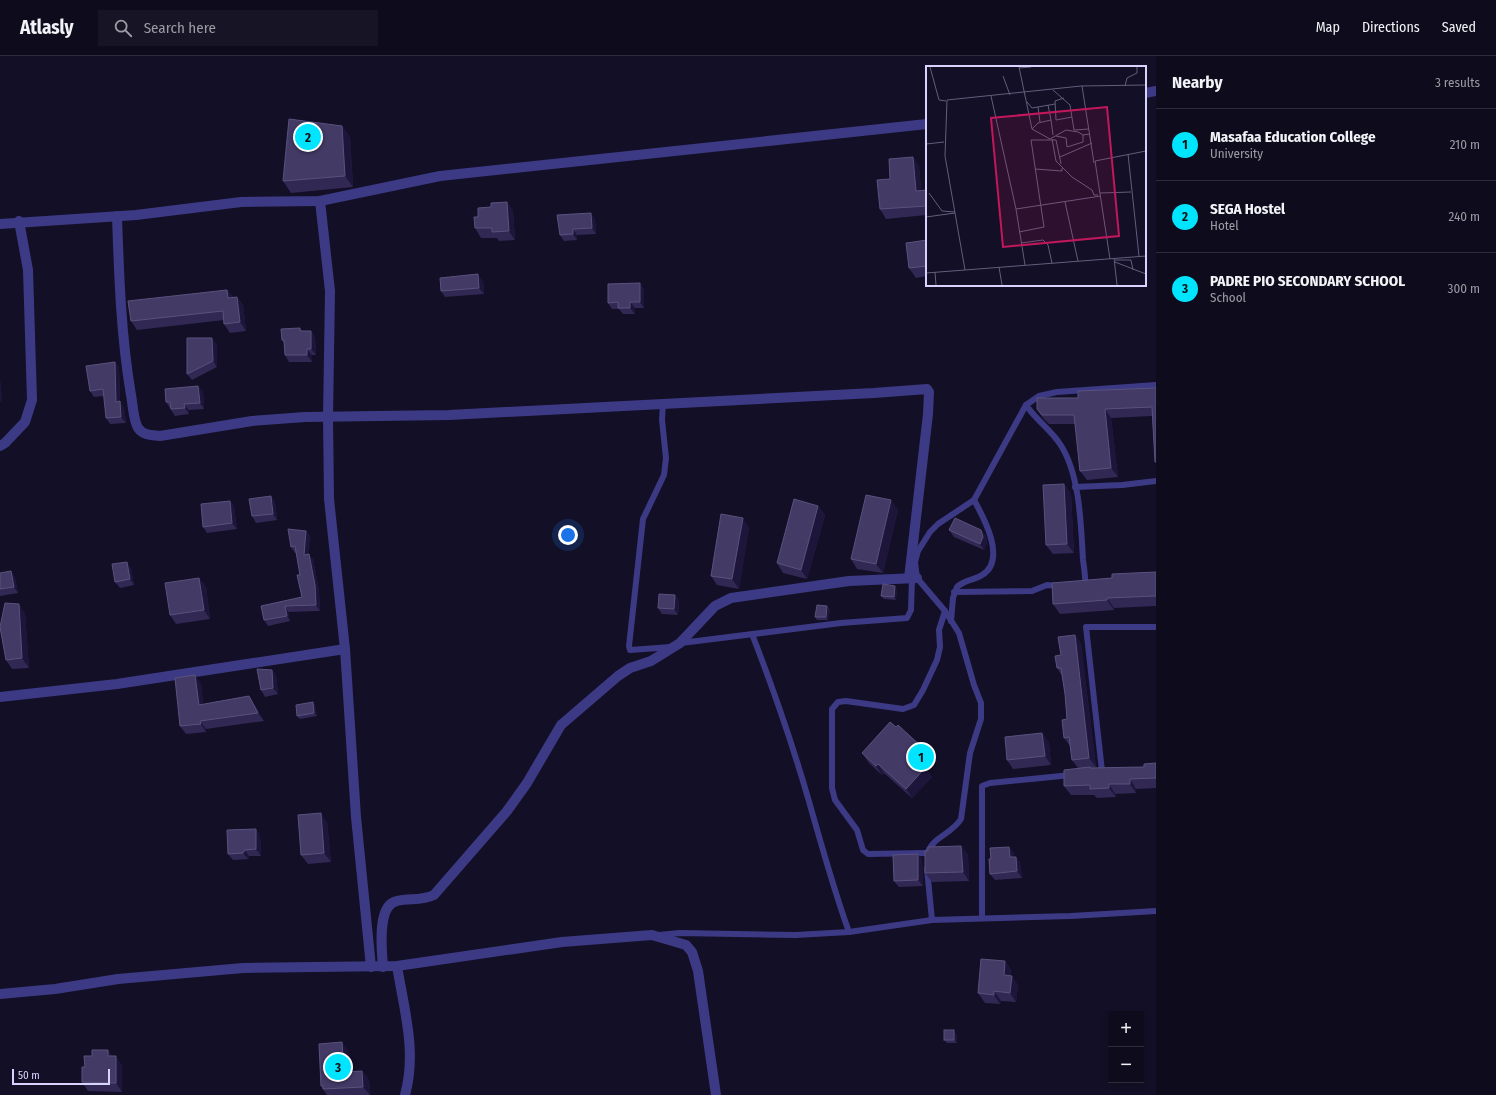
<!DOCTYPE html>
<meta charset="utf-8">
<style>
:root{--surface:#0e0b1c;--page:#171425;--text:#f1f3f6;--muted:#9b9ba3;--line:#2e2b3b;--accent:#00e5ff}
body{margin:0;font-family:"Fira Sans Condensed",sans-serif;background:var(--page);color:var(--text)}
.controls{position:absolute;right:12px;bottom:12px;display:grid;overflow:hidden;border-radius:0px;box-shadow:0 2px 6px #0003}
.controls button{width:36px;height:36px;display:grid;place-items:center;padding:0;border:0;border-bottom:1px solid var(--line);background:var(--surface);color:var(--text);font:20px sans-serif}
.scale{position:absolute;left:12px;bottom:10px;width:98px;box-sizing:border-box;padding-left:4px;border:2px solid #d9d4ff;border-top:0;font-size:11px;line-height:14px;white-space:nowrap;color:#d9d4ff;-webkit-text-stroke:3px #130f26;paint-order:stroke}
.you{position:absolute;left:568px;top:479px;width:14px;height:14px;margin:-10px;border:3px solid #fff;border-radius:50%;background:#1a73e8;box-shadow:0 0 0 6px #1a73e833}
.badge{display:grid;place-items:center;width:26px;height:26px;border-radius:50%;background:var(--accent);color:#111;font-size:13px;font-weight:700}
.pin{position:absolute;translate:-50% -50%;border:2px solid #fff;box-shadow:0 1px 4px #0006}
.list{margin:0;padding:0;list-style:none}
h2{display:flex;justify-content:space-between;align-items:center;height:52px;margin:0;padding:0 16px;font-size:17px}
h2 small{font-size:13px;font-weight:400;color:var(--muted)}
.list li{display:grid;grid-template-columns:26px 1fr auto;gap:12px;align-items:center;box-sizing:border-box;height:72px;padding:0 16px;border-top:1px solid var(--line)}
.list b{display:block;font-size:15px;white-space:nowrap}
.list p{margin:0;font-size:13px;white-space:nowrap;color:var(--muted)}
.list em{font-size:13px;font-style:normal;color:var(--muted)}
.icon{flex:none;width:22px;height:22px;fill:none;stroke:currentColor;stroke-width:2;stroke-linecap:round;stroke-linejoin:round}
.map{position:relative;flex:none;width:1156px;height:1039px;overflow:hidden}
header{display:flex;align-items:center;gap:24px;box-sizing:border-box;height:56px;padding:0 20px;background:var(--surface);border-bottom:1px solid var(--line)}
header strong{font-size:19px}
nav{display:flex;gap:22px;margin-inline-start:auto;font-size:14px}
.search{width:280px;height:36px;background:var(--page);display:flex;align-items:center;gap:10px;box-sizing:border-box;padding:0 14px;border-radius:0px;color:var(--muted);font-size:15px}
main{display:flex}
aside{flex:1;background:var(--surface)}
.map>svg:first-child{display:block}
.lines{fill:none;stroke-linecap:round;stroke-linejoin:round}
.lane{stroke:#3d3a85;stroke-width:6}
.street{stroke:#3d3a85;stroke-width:10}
.wall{fill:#312854}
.shaded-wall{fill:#1d163a}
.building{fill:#433a66;stroke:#5a527e}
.inset-road{fill:none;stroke:#625e7d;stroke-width:1}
.view{fill:#c2185b;fill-opacity:0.15;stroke:#c2185b;stroke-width:2}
.inset-edge{fill:none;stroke:#d9d4ff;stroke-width:2}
</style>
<header>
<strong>Atlasly</strong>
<div class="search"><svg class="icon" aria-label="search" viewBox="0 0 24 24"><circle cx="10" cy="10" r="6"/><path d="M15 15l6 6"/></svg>Search here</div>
<nav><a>Map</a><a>Directions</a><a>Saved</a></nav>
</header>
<main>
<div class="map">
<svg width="1156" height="1039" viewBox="0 0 1156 1039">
<rect width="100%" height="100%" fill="#130f26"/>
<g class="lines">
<g class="lane">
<path d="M663 347 662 364 666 402 664 419 643 463 629 590 630 594 671 591"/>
<path d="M1026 349C1036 364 1051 374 1060 388 1080 418 1081 469 1083 504 1084 512 1086 523 1085 530"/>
<path d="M1075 431 1122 429 1156 425"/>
<path d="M954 536 1032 535 1047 529 1059 530"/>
<path d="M951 565 953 542 957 531C964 524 975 524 982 519 1007 504 984 462 974 444"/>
<path d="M752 578C773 632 792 687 808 742 821 787 833 832 849 876"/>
<path d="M681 587 841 567 907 562 911 554 912 522"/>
<path d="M1102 715 1086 571H1156"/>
<path d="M927 797 868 798 863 794 857 774 835 744 832 732V653L838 646 846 645 903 653 914 649 923 634 937 604 940 591 939 574 945 555"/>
<path d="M927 798C933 780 951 779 961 763L970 697 981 663V647L974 629 959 577 945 555 917 522 915 506 918 495 930 476 938 468 974 444 1026 349 1039 340 1057 336 1156 329"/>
<path d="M927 813 932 864"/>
<path d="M982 862V730L990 727 1071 719"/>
<path d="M659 879 680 877 796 879 849 876 932 864 1071 860 1156 855"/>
</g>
<g class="street">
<path d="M1145 37 1156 35"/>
<path d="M320 145 330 235 328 361 329 443 345 593 356 761 371 911"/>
<path d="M117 160C119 220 121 280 131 339 133 349 133 363 138 372 144 380 152 379 160 380L252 365 305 361 449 359 874 337 927 333 929 336 928 358 909 522"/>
<path d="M0 168 136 159 241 146 320 145 440 120 927 68"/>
<path d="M0 390 5 387 25 366 32 344 28 214 19 165"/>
<path d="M0 641 117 628 345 593"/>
<path d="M397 910C404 953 417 996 405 1039"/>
<path d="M383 911C382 896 376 849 397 845 410 842 421 845 434 839L507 755 527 727 561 669 618 620 630 612 651 605 680 587 715 550 731 542 849 525 917 522"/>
<path d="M0 938 55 933 118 923 243 912 397 910 562 886 652 879 686 889 692 896 698 915 716 1039"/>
</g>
</g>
<g class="wall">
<path d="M342 70 350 81 353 131 291 137 283 125Z"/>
<path d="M913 101 919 111 921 134H927V159L886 163 880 153 890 123Z"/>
<path d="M507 146 513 155 515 184 499 185 497 182H481L475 172 491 151Z"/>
<path d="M595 163 596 178 577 179V184L564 185 560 179Z"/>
<path d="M927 184V220L916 222 909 212Z"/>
<path d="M483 225 484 238 445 241 441 235Z"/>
<path d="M644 233V252H635V258H623L619 253H612L608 247Z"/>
<path d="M227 234 233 241H237L243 249 246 275 230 277 224 268V264L137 274 131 265Z"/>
<path d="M300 272 302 275H311L315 281 316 299H312V306H289L285 299 284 288 282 284Z"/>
<path d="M217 288V311L192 324 187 318Z"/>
<path d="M115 306 119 312 120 346 124 352 126 367 110 368 106 362 104 340 94 341 90 335Z"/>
<path d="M198 330 203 336 204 353 189 354V358L175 360 166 346Z"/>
<path d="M1156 332V407L1155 406 1152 360 1111 362 1118 421 1087 424 1080 415 1075 368H1049L1043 362 1037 353 1078 342Z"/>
<path d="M1064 428 1071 438 1074 497 1053 498 1046 489Z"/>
<path d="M271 440 275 446 277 464 256 467 252 460Z"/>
<path d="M230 445 234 451 237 473 207 477 203 471Z"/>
<path d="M818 450 825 459 807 523 783 517 777 507Z"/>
<path d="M898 454 883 517 857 513 851 503Z"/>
<path d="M749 471 739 533 717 529 711 520Z"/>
<path d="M949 474H981L986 480 987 487 984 494 954 481Z"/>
<path d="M306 475 310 480 308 498 313 503 319 535 320 555 288 556 290 565 268 570 264 564 261 550 302 541 300 519 296 497H295L291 491Z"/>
<path d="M131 512 134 529 120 532 115 526Z"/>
<path d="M11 515 15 522 18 537 0 540V517Z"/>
<path d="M1156 516V550L1114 552V554L1060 558 1053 548 1112 522Z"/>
<path d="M199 522 206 531 210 563 176 568 170 559Z"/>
<path d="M897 533 896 544 884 543 881 540Z"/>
<path d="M675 539 679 545 678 559 662 558 658 552Z"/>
<path d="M830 553 828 564H817L815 561Z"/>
<path d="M25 557 29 612 12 613 6 604Z"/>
<path d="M1075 579 1081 588 1096 711 1091 712 1144 711 1156 707V732L1136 733V737L1115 738 1116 741 1097 742 1094 739H1071L1064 730 1078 712 1072 704 1070 690 1064 682 1067 663 1065 638 1062 620 1057 612 1061 599Z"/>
<path d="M272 614 276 620 278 638 265 641 261 634Z"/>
<path d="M201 627 203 648 249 640 254 648 264 665 206 673V676L186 678 180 670Z"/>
<path d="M313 646 315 649 317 660 300 663 297 660Z"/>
<path d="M896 671 923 692 930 702 923 709 932 721 912 742 884 717 882 719 869 707 862 697Z"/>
<path d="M1042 677 1049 687 1051 709 1013 713 1007 704Z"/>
<path d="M327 766 331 806 308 808 301 799Z"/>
<path d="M260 779 261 800H249L248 803 233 804 228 798Z"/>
<path d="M961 790 968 799 969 825 932 826 925 817Z"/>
<path d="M1009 791 1014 797V801H1016L1020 807 1022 822 995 824 990 818 991 803Z"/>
<path d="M918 798 922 804 923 830 899 831 894 825Z"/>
<path d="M1005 905 1011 914V920L1018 929 1016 946 1001 945 1000 948 985 947 978 937Z"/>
<path d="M956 977 957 987H947L944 984Z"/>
<path d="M108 994 112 1000 122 1009V1036L88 1035 82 1026 85 1011 92 1000Z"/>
<path d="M349 996 350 1016 362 1015 369 1024 370 1039H327L321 1030Z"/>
</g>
<g class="shaded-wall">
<path d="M342 70 350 81 353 131 345 120Z"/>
<path d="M913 101 919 111 922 144 916 135Z"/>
<path d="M507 146 513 155 515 184 509 175Z"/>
<path d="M591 157 595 163 596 178 592 172Z"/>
<path d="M573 173 577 179V184L573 178Z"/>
<path d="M478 218 483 225 484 238 479 232Z"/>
<path d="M640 227 644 233V252L640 246Z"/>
<path d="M227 234 233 242H228Z"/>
<path d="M237 241 243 249 246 275 240 266Z"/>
<path d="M630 246 635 252V258L630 252Z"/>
<path d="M311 275 315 281 316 299 311 293Z"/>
<path d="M212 282 217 288V311L213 305Z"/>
<path d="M307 293 312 299V306L307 299Z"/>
<path d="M115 306 119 312 120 346 124 352 126 367 121 361 116 346Z"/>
<path d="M0 326 1 327 2 347 0 345Z"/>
<path d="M198 330 203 336 204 353 200 347Z"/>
<path d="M184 348 189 354V358L185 352Z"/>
<path d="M1105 353 1111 362 1118 421 1111 412Z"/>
<path d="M1064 428 1071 438 1074 497 1067 488Z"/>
<path d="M271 440 275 446 277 464 273 458Z"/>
<path d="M891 444 898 454 883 517 876 508Z"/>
<path d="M230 445 234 451 237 473 232 467Z"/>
<path d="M818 450 825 459 807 523 801 514Z"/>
<path d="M743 462 749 471 739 533 732 523Z"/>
<path d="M981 474 986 480 987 487 984 494 980 488Z"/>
<path d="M306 475 310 480 307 504 304 499Z"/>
<path d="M309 498 313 503 319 535 320 555 316 549Z"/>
<path d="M127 506 131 512 134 529 130 523Z"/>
<path d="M11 515 15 522 18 537 14 531Z"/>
<path d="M199 522 206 531 210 563 204 554Z"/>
<path d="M895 530 897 533 896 544 894 541Z"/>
<path d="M675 539 679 545 678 559 674 553Z"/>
<path d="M1107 542 1114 552V554L1107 544Z"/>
<path d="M19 548 25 557 29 612 22 602Z"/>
<path d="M285 550 288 556 290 565 287 560Z"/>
<path d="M827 550 830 553 828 564 826 561Z"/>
<path d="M1075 579 1081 588 1096 711 1089 702Z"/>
<path d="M272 614 276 620 278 638 273 632Z"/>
<path d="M195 619 201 627 204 657 199 649Z"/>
<path d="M249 640 254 648 264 665 258 657Z"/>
<path d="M313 646 315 649 317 660 314 657Z"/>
<path d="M200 665 206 673V676L201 668Z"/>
<path d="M1042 677 1049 687 1051 709 1045 700Z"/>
<path d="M923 692 930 702 921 711 914 702Z"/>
<path d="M878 708 884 717 882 719 876 710Z"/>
<path d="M925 712 932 721 912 742 906 733Z"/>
<path d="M1130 723 1136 733V737L1130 728Z"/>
<path d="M1109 728 1115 738 1116 741 1109 732Z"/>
<path d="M321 757 327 766 331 806 324 797Z"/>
<path d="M256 773 260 779 261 800 256 793Z"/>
<path d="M961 790 968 799 969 825 963 816Z"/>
<path d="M1009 791 1014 797V807L1010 801Z"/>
<path d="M245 794 249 800 248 803 243 797Z"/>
<path d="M918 798 922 804 923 830 918 824Z"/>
<path d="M1016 801 1020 807 1022 822 1017 815Z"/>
<path d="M1005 905 1011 914 1010 929 1004 919Z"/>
<path d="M1012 920 1018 929 1016 946 1010 937Z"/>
<path d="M994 935 1001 945 1000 948 994 939Z"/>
<path d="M954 974 956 977 957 987 954 984Z"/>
<path d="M342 986 349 996 350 1025 344 1016Z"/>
<path d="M108 994 114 1003 108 1000Z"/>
<path d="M116 1000 122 1009V1036L116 1027Z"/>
<path d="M362 1015 369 1024 370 1039 363 1031Z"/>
</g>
<g class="building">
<path d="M289 63 342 70 345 120 283 125Z"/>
<path d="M913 101 916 135 927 134V150L880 153 877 124 890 123 889 103Z"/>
<path d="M507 146 509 175 492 176V172H475L474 161H478V152L491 151V147Z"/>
<path d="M591 157 592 172 573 173V178L560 179 557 159Z"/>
<path d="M927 184V210L909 212 906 187Z"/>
<path d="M478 218 479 232 441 235 440 222Z"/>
<path d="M640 227V246H630V252H618V246L608 247V228Z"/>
<path d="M227 234 228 242 237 241 240 266 224 268 223 255 131 265 128 245Z"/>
<path d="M300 272V275H311V293H307V299H285L284 284H282L281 273Z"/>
<path d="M187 282H212L213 305 187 318Z"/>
<path d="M115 306 116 346 120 345 121 361 106 362 103 333 90 335 86 310Z"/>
<path d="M198 330 200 347 184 348 185 352 171 353 170 346H166L165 333Z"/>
<path d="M1156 332V406H1155L1152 351 1105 353 1111 412 1080 415 1074 359H1042L1037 353V342H1078V335Z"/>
<path d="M1064 428 1067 488 1046 489 1043 429Z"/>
<path d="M866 439 891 444 876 508 851 503Z"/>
<path d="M271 440 273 458 252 460 249 443Z"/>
<path d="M794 443 818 450 801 514 777 507Z"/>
<path d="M230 445 232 467 203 471 201 448Z"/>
<path d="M721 458 743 462 732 523 711 520Z"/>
<path d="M955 462 981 474 983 481 980 488 949 474Z"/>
<path d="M288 473 306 475 304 499 309 498 315 529 316 549 285 550 287 560 264 564 261 550 302 541 297 519H300L295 490 291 491Z"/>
<path d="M127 506 130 523 115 526 112 508Z"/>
<path d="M11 515 14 531 0 533V517Z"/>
<path d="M1156 516V540L1107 542V544L1053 548 1052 527 1112 522V518Z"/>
<path d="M199 522 204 554 170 559 165 527Z"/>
<path d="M883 528 895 530 894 541 881 540Z"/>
<path d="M659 538 675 539 674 553 658 552Z"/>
<path d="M5 547 19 548 22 602 6 604 0 571Z"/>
<path d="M817 549 827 550 826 561H815Z"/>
<path d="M1075 579 1089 702 1072 704 1069 681 1064 682 1062 664 1067 663 1065 638 1061 612H1057L1055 600 1061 599 1058 581Z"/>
<path d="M257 613 272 614 273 632 261 634Z"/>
<path d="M195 619 199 649 249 640 258 657 200 665 201 668 180 670 175 622Z"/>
<path d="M313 646 314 657 297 660 296 649Z"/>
<path d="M890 666 896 671 898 669 923 692 914 702 925 712 906 733 878 708 876 710 862 697Z"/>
<path d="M1042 677 1045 700 1007 704 1005 681Z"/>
<path d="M1156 707V722L1130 723V728H1109V732L1090 733V729L1064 730V714L1090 711V712L1144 711V708Z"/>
<path d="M321 757 324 797 301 799 298 759Z"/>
<path d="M256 773V793L245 794 243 797 228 798 227 774Z"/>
<path d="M961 790 963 816 925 817V795H928V791Z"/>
<path d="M1009 791 1010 801H1016L1017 815 990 818 989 803H991L990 792Z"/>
<path d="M918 798V824L894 825 893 799Z"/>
<path d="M981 903 1005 905 1004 919 1012 920 1010 937 994 935V939L978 937Z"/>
<rect x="944" y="974" width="10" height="10"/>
<path d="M342 986 344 1016 362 1015 363 1031 323 1033V1030H321L319 988Z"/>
<path d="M92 994H108V1000H116V1027L82 1026V1011H85L84 1000H92Z"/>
</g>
<g transform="translate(926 10)">
<rect width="220" height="220" fill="#130f26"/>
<path class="inset-road" d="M4 1 13 34 20 35M93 1 106 63 124 73 140 64 152 66 157 69 164 68M93 2 105 1M77 10 84 29M156 20 168 97M199 20 201 12 211 7V1M127 24 144 39 148 64 163 63M65 30 90 143 99 199M138 32 129 35 130 54 146 51M101 36 106 42 129 38M122 39 125 54M112 41 114 56M106 63 112 57 125 54 127 69M130 70 140 72 141 81 157 76V69M126 73 130 95 146 111 166 124 168 129H172M126 74H130L135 98M0 78 18 76M202 88 213 190M134 91 166 77M109 103 136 105V102M3 127 16 145 29 146M174 127 205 126M139 136 152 195M90 143 175 130M0 151 29 147M93 166 118 161 105 74H126M95 177 117 174 122 179 126 197M188 192 191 219M184 193 169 95 220 85M189 194H205L207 204M189 196 220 208M73 201 76 219M39 204 19 90 21 34 155 20 220 19M9 206 10 219M0 207 220 190"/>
<path class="view" d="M181 41 193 170 77 181 65 52Z"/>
<rect width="220" height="220" class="inset-edge"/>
</g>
</svg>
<div class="controls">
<button>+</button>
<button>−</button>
</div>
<div class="scale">50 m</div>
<div class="you"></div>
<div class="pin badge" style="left:921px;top:701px">1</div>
<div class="pin badge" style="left:308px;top:81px">2</div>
<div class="pin badge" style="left:338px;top:1011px">3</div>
</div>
<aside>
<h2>Nearby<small>3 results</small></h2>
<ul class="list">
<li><span class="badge">1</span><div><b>Masafaa Education College</b><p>University</p></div><em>210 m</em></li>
<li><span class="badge">2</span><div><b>SEGA Hostel</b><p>Hotel</p></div><em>240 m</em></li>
<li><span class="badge">3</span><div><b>PADRE PIO SECONDARY SCHOOL</b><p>School</p></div><em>300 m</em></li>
</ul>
</aside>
</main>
